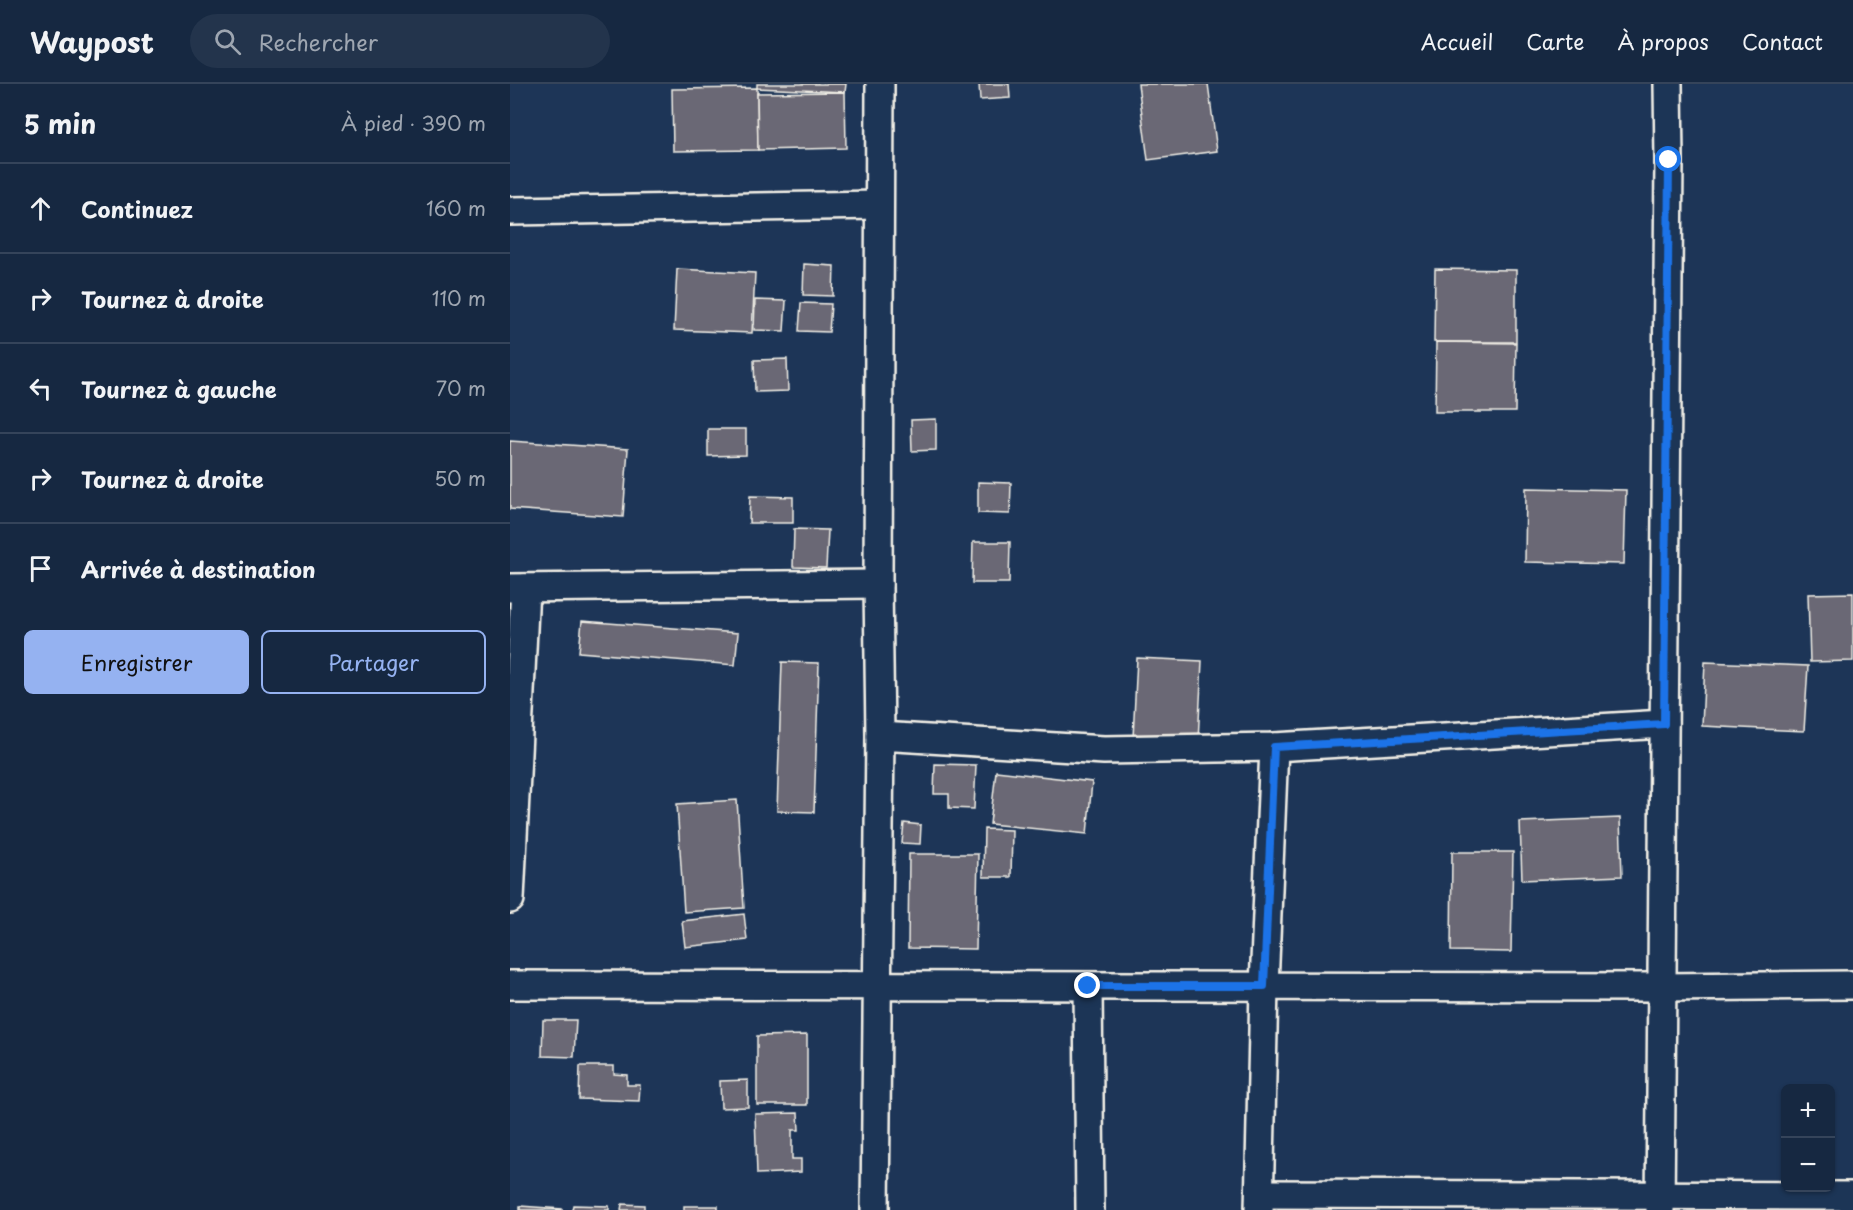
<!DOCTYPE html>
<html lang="fr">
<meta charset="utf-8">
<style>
:root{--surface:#162841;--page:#23344c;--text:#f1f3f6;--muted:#9ea6b1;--line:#35445a;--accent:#95b2f1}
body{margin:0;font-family:"Playpen Sans",sans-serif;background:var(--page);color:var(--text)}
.controls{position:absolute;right:18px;bottom:18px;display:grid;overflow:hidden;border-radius:9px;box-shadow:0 2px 4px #0004}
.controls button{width:54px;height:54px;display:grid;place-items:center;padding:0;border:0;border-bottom:2px solid var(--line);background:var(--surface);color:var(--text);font:30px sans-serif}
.stop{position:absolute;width:18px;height:18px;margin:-14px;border:4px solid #1a73e8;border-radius:50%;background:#fff}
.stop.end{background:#1a73e8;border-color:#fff;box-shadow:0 2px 6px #0008}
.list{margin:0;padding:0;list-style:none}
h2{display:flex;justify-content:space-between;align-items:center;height:78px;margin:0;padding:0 24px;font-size:26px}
h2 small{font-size:20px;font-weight:400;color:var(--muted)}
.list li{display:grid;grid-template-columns:39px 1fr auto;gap:18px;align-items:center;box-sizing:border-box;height:90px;padding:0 24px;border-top:2px solid var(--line)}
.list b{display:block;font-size:22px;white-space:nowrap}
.list em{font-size:20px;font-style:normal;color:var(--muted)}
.actions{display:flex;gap:12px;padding:18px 24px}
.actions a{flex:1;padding:14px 0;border:2px solid var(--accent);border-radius:9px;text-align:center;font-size:21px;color:var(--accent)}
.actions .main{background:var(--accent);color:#111}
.icon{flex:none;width:33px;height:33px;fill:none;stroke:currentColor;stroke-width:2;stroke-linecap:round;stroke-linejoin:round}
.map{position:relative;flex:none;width:1343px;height:1126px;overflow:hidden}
header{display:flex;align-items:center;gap:36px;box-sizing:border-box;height:84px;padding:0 30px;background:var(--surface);border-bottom:2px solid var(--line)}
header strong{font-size:28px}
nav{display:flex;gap:33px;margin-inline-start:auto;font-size:21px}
.search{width:420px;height:54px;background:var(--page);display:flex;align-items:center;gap:15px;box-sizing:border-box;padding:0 21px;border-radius:33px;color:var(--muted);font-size:22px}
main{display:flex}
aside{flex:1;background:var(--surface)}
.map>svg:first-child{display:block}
.building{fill:#6a6874;stroke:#f4f1e8;stroke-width:1.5}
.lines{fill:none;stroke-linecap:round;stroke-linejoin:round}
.minor-casing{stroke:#f4f1e8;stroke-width:32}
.minor{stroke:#1d3557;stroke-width:27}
.route{stroke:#1a73e8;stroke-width:8}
</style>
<header>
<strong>Waypost</strong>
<div class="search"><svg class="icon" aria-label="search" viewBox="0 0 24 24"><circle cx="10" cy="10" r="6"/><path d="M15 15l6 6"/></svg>Rechercher</div>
<nav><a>Accueil</a><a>Carte</a><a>À propos</a><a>Contact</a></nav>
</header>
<main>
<aside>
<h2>5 min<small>À pied · 390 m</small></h2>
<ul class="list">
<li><svg class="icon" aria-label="ahead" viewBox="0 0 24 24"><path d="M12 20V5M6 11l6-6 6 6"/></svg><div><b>Continuez</b></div><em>160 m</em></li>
<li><svg class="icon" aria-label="right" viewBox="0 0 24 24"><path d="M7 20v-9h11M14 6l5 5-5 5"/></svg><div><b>Tournez à droite</b></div><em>110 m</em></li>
<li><svg class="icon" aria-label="left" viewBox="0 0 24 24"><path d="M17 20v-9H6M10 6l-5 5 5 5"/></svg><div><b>Tournez à gauche</b></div><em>70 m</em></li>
<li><svg class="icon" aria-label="right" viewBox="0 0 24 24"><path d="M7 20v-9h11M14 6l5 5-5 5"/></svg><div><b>Tournez à droite</b></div><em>50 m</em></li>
<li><svg class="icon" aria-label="arrive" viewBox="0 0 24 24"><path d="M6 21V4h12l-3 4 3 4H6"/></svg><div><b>Arrivée à destination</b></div></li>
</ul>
<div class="actions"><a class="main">Enregistrer</a><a>Partager</a></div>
</aside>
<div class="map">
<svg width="1343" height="1126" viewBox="0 0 1343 1126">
<rect width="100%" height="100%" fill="#1d3557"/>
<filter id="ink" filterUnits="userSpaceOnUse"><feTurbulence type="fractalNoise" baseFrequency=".0167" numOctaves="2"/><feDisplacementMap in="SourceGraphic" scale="12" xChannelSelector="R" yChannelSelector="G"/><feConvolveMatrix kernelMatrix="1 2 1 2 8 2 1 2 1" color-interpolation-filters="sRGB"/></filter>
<g filter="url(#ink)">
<g class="building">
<path d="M247 0H336L335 8 247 4Z"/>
<path d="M469 0H499L500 14 470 16Z"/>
<path d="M628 0H698L707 67 638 76Z"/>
<path d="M247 4 248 66 163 67 162 5Z"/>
<path d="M335 8 336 64 248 66 247 9Z"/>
<path d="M294 180 324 182 323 212 293 211Z"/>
<path d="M167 185 245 189 242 249 164 246Z"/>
<path d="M925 185 1006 186V258H924Z"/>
<path d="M245 216 276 217 274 247 244 246Z"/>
<path d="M291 219 321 220 319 248 289 247Z"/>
<path d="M926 258 1006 259 1005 328H925Z"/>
<path d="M277 275 278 307 245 308 244 276Z"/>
<path d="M426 335V366L402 367 401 336Z"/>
<path d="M198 345H236V371L198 372Z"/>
<path d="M0 357 118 365 113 433 0 425Z"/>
<path d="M468 398 501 399 500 430 468 429Z"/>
<path d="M1016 404 1116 406 1114 480 1015 478Z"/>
<path d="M240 412 283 413V439H239Z"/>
<path d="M284 445 318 446 316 484 283 483Z"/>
<path d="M463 458H500L499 499H462Z"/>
<path d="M1343 509V577L1300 578 1298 510Z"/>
<path d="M72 537 228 549 225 581 69 568Z"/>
<path d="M627 574 692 577 688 657 623 654Z"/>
<path d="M272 578 309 579 304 728 267 727Z"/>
<path d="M1195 578 1298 582 1294 647 1192 642Z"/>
<path d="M425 680 466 681 464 725 439 724V710H424Z"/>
<path d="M486 687 582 698 577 750 480 740Z"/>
<path d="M227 716 234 824 174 828 167 720Z"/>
<path d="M1110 734 1112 792 1012 796 1010 738Z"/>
<path d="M394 739 411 741 410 760 392 759Z"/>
<path d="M474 745 502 746 501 793H473Z"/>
<path d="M942 768H1003L1001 868 941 867Z"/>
<path d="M399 770H468L466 865 398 864Z"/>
<path d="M234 830 237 856 175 863 172 837Z"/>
<path d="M33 936H66L64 973 32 972Z"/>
<path d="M297 951V1021H247V952Z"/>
<path d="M70 982H104V990L117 991V1001H130L129 1017 69 1015Z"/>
<path d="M238 996V1023L211 1024 210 997Z"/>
<path d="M288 1029 289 1046H282V1075H291V1088L247 1090 245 1030Z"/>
<path d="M112 1120 134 1121V1126H111Z"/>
<path d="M63 1121 99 1122V1126H62Z"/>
<path d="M10 1122 52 1125V1126H10Z"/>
<rect x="174" y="1122" width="34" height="4"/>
</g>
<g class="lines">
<g class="minor-casing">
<g id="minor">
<path d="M0 127 369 121"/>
<path d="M0 504 368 500"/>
<path d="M370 652 594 666 764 663 1154 640"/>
<path d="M0 815 15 504"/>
<path d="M0 901 1152 903 1343 901"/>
<path d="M578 902 580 1126"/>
<path d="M750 1110 1343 1112"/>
<path d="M365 1126 370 652 368 500 370 0"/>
<path d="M749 1126 754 902 764 663"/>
<path d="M1150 1126 1159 76 1158 0"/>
</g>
</g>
<use href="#minor" class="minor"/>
</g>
</g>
<g class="lines" filter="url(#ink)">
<path class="route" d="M578 902H754L764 663 1154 640 1159 76"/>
</g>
</svg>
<div class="controls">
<button>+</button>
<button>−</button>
</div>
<div class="stop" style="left:1159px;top:76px"></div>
<div class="stop end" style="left:578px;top:902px"></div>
</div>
</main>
